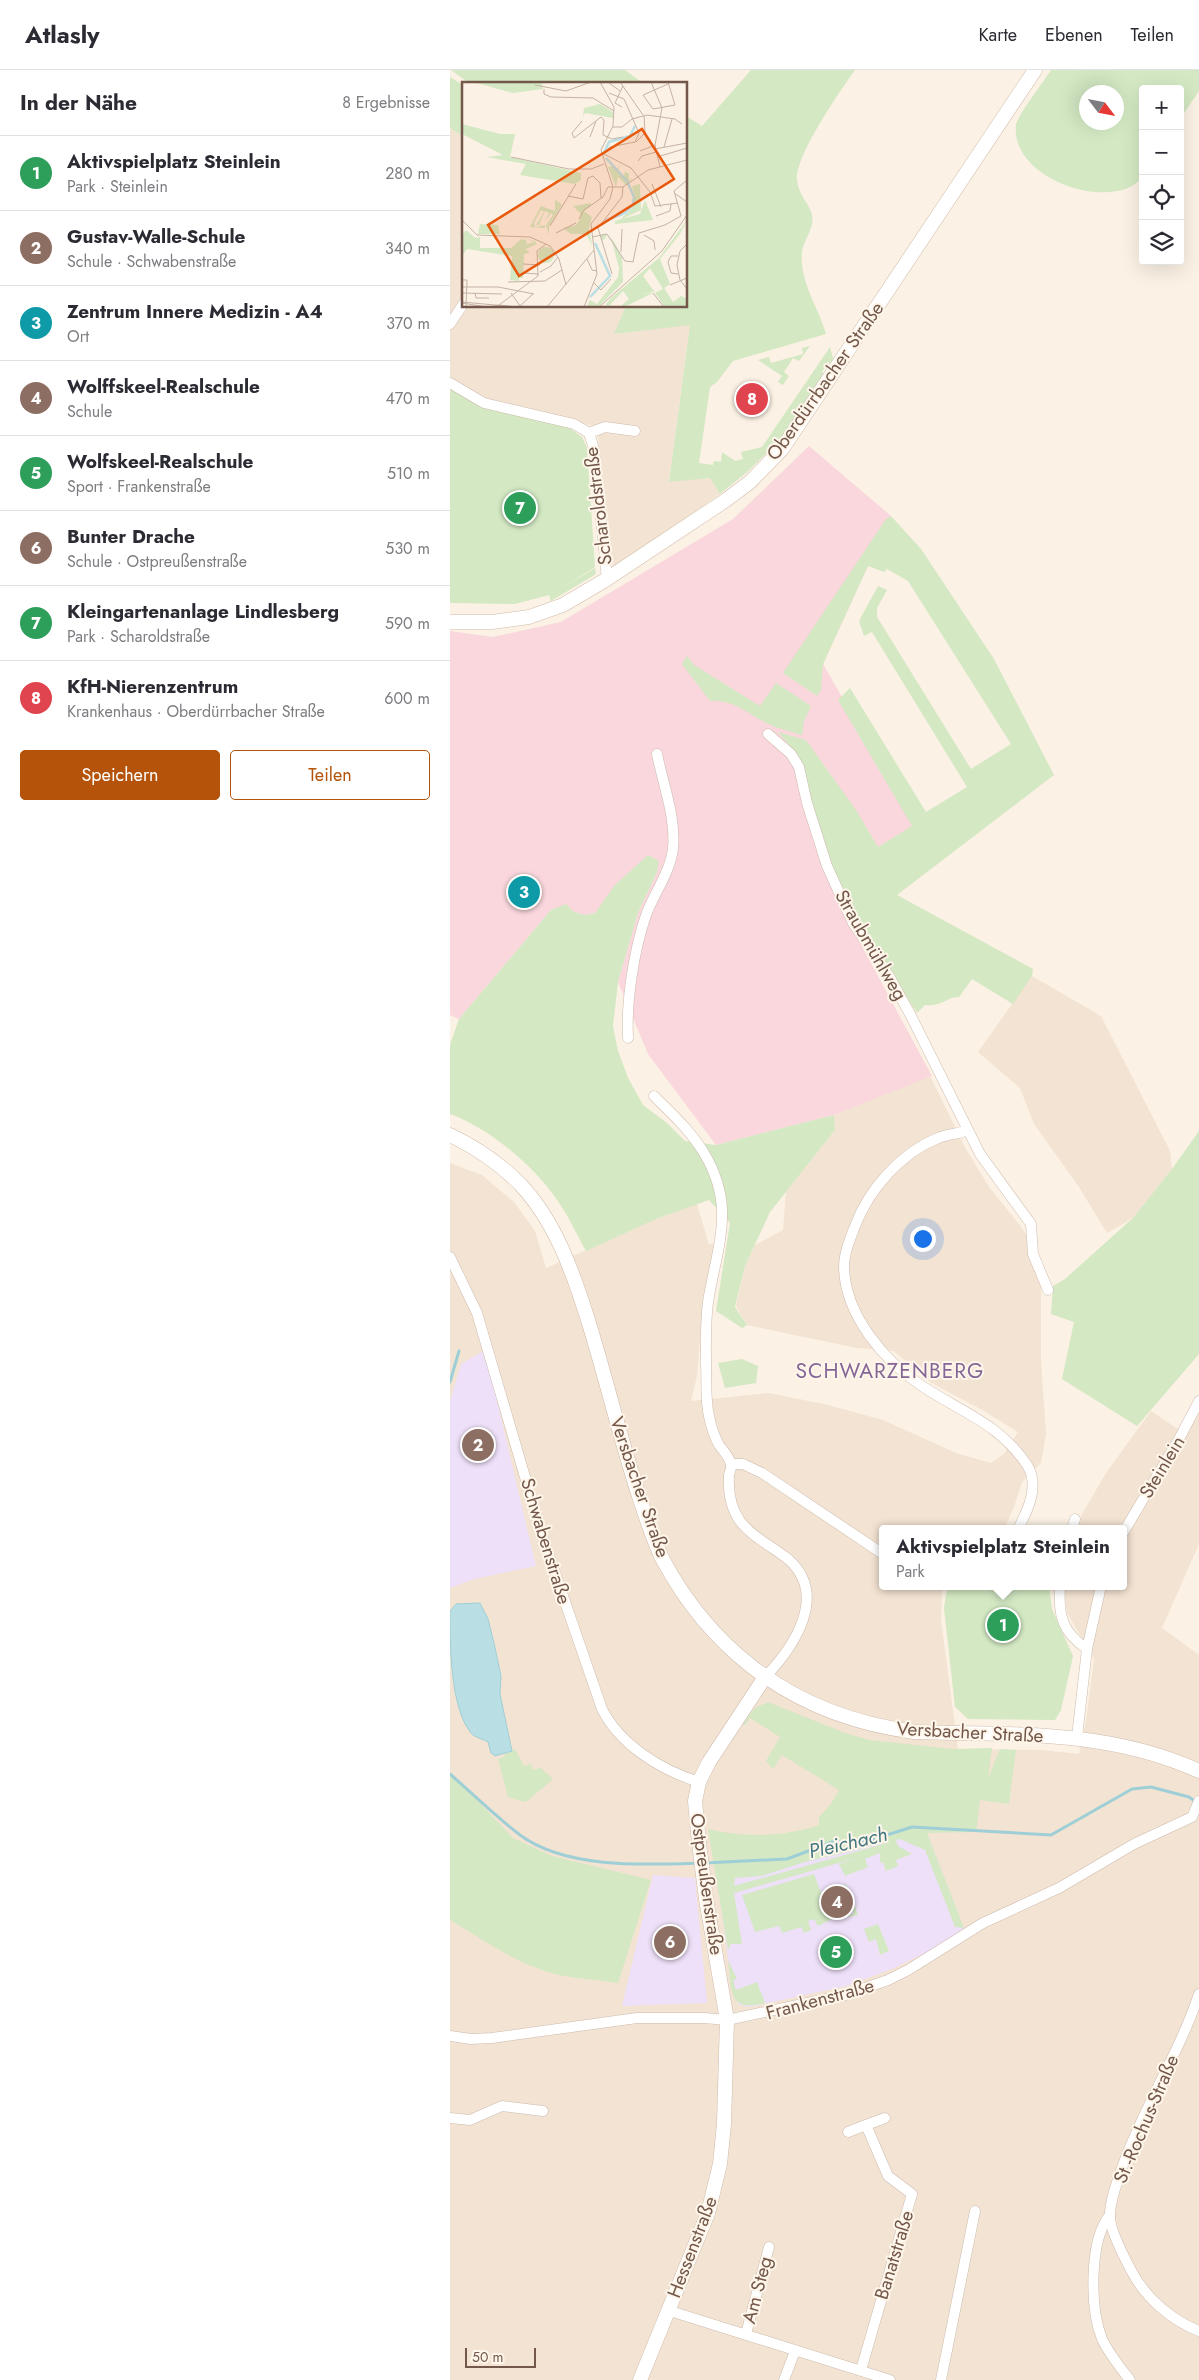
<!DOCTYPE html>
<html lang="de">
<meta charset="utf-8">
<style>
:root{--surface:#fff;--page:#f7f7f7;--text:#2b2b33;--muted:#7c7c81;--line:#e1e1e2;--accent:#b45309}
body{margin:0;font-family:Jost,sans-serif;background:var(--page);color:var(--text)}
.controls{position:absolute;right:15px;top:15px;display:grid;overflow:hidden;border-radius:5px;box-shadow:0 5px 20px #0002}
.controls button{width:45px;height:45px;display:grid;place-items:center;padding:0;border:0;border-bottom:1px solid var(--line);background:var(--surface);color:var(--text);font:25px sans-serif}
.compass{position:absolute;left:629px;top:15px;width:45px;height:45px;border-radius:50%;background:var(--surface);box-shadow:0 5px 20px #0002;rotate:122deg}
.scale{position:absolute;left:15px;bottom:12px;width:71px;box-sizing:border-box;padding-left:5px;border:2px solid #73574a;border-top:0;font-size:14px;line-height:18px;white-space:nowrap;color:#73574a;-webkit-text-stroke:4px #fef6ea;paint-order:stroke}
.you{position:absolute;left:472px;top:1168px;width:18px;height:18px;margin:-12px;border:4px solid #fff;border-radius:50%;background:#1a73e8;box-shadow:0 0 0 8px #1a73e833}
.badge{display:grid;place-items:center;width:32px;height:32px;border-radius:50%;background:var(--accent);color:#fff;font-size:16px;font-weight:700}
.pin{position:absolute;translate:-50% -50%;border:2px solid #fff;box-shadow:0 1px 5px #0006}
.popup{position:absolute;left:429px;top:1455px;width:248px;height:65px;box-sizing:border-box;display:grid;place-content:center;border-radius:5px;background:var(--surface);filter:drop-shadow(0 1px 4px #0005);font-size:16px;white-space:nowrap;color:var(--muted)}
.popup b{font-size:19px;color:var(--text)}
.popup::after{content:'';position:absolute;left:50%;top:100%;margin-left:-10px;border:10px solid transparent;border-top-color:var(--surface)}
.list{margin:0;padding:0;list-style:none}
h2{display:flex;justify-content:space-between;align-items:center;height:65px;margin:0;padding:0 20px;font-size:21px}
h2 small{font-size:16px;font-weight:400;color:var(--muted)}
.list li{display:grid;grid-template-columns:32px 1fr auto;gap:15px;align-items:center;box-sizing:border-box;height:75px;padding:0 20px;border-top:1px solid var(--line)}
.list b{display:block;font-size:19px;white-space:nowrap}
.list p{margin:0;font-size:16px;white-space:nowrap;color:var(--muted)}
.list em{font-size:16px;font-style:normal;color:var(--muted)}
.actions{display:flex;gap:10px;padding:15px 20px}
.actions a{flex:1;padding:11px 0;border:1px solid var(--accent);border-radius:5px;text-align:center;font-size:18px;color:var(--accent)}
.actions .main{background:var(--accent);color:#fff}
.icon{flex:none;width:28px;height:28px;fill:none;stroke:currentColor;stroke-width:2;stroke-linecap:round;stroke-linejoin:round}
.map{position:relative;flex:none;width:749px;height:2310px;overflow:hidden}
header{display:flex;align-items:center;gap:30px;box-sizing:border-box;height:70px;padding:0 25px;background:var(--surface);border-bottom:1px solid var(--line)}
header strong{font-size:24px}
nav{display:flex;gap:28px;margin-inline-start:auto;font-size:18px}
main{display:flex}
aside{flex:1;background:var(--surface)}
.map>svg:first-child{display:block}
.residential{fill:#f3e3d2}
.education{fill:#eee0f8}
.medical{fill:#f9d7dc}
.green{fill:#d3e8c3;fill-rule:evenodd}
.water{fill:#b9dfe4;stroke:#9fcfd6}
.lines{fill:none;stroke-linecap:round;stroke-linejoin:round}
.stream{stroke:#9fcfd6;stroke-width:3}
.street-casing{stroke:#cebbae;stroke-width:11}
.secondary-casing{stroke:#d1bbab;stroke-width:15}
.street{stroke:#fff;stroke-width:10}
.secondary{stroke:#fff;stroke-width:14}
.labels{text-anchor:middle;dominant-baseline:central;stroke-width:4;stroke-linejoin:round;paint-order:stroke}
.street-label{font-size:19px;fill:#73574a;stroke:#fef6ea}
.water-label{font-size:20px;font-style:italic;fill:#42777f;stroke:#fef6ea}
.quarter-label{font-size:21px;letter-spacing:1px;fill:#846696;stroke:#fef6ea}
.inset-river{fill:none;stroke:#b9dfe4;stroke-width:2.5}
.inset-road{fill:none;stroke:#c5b3a6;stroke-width:1}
.view{fill:#e8590c;fill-opacity:0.15;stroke:#e8590c;stroke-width:2.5}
.inset-edge{fill:none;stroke:#73574a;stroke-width:2.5}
</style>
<header>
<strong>Atlasly</strong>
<nav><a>Karte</a><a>Ebenen</a><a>Teilen</a></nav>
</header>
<main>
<aside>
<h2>In der Nähe<small>8 Ergebnisse</small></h2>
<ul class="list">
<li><span class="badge" style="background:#2e9e5b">1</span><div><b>Aktivspielplatz Steinlein</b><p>Park · Steinlein</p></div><em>280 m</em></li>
<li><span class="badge" style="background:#8d6e63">2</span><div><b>Gustav-Walle-Schule</b><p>Schule · Schwabenstraße</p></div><em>340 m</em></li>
<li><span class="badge" style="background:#0f9aa8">3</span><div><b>Zentrum Innere Medizin - A4</b><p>Ort</p></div><em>370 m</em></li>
<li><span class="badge" style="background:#8d6e63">4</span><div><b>Wolffskeel-Realschule</b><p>Schule</p></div><em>470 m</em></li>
<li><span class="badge" style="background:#2e9e5b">5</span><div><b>Wolfskeel-Realschule</b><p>Sport · Frankenstraße</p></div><em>510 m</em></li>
<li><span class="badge" style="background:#8d6e63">6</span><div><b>Bunter Drache</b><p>Schule · Ostpreußenstraße</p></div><em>530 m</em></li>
<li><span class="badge" style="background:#2e9e5b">7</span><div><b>Kleingartenanlage Lindlesberg</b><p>Park · Scharoldstraße</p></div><em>590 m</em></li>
<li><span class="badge" style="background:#e0444e">8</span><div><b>KfH-Nierenzentrum</b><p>Krankenhaus · Oberdürrbacher Straße</p></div><em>600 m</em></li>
</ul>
<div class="actions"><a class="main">Speichern</a><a>Teilen</a></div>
</aside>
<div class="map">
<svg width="749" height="2310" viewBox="0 0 749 2310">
<rect width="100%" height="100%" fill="#fbf1e4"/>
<g class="residential">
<path d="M0 58 14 67V236H176L165 264 240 254 219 411 261 408 270 424 163 498 147 357 28 326 0 310Z"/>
<path d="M582 906 651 946 720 1081 722 1099 683 1148 657 1163 629 1117 584 1054 570 1018 528 982Z"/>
<path d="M480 1006 516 1079 539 1117 572 1158 591 1189V1291L596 1364 591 1393 572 1412 564 1437 554 1459H433V1516H495L492 1522 491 1550 508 1679 592 1680 629 1684 636 1650 644 1589 617 1543 614 1516H673V1459H627L631 1446 656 1403 701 1341 735 1364 749 1339V1474L712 1558 749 1585V2310H0V1093L32 1105 64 1132 85 1161 96 1198 206 1149 247 1134 259 1175 266 1172 253 1235 247 1306 241 1331 319 1323 378 1335 433 1350 506 1383 541 1393 554 1384 568 1362 534 1341 480 1312 444 1281 407 1278 297 1255 286 1236 295 1196 305 1175 333 1160 336 1122 385 1060 384 1045Z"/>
</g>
<g class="education">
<path d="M35 1280 86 1496 25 1509 0 1518V1331L11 1294Z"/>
<path d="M477 1763 514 1858 492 1875 444 1898 397 1916 299 1937 290 1935 283 1926 267 1806 288 1797Z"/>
<path d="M203 1805 245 1808 257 1933 172 1936Z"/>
</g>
<path class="medical" d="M359 376 441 446 373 594 468 759 388 832 482 1006 384 1045 266 1075 198 984 168 912 188 843 207 802 198 785 145 843 135 845 124 842 101 840 9 949 0 945V561L43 567 111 552 283 449Z"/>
<g class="green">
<path d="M1 0H175L194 14H20Z"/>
<path d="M301 0H405C390 21 345 86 347 110 348 125 360 134 362 145 365 157 354 170 352 181 349 212 368 236 376 264L283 291 267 312 260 317 249 393 263 395 264 391 271 392 272 382 285 391 293 389 291 382 312 377 380 277 383 288 381 294 378 292 372 302 374 304 332 368 296 403 270 424 260 408 219 412 240 255 164 264 176 236H236V46L252 56Z"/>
<path d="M601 0H749V21L730 49V19H693V106C667 144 560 111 566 55 567 46 595 10 601 0ZM636 22H666V52H636Z"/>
<path d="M0 7 14 16V67L0 58Z"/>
<path d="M360 276 349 291 343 288 334 302 339 306 333 315 328 312 332 306 308 290 319 287 321 293 353 284 352 278Z"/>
<path d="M0 317 115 355 132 367 137 378 145 497 110 519 145 498 146 504 101 531 99 525 65 534 0 533Z"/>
<path d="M441 446 471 479 544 589 604 705 447 825 583 899 582 906 563 934 522 909 509 927C497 927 491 937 475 935L467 943 408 853 383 801 356 719C359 692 344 681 328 662L356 670 406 740 428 777 462 756 388 630 400 618 476 742 517 717 422 562 414 566 409 551 428 516 437 520 427 538V547L521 699 561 674 458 511 437 499 434 502 418 496 373 594 371 620 367 626 333 603 436 449Z"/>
<path d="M237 586 244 595 310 636 326 613 361 636 354 651 352 665C343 662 334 660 325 657 302 648 286 629 260 631L232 594Z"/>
<path d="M198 785 209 791 207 802 188 843 168 912 163 956 168 981 178 1008 193 1035 217 1053 235 1071 266 1075 384 1045 385 1060 320 1142 295 1196 285 1237 297 1255 292 1258 266 1241 280 1153 259 1130 206 1149 136 1181C126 1163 117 1143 105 1127 83 1095 37 1057 0 1044V975L9 949 101 840 116 834 124 842 135 845 145 843 165 815Z"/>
<path d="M749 1061V1284L687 1356 612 1309 624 1252 601 1244 603 1216 615 1209 683 1148 722 1099Z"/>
<path d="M292 1289 308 1296 306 1313 275 1318 268 1293Z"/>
<path d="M499 1516H599L602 1539 623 1586 611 1640 605 1650 518 1649 505 1637 494 1538 496 1524Z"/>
<path d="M318 1632 395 1663 419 1670 502 1679 542 1678 538 1708 550 1679 566 1680 559 1734 530 1730 526 1762 477 1763 514 1858 505 1857 475 1780 450 1769 446 1770 448 1776 462 1784 446 1790 448 1796 436 1801 433 1792 430 1793V1783L415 1789 418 1797 395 1806 389 1794 410 1787 284 1823 292 1874H281L278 1880 258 1759C293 1768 334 1767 369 1755V1747L381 1734 389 1720 332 1685 323 1699 316 1691 330 1667 300 1648 295 1655 292 1654 305 1638ZM444 1771 284 1816 285 1808 311 1806 355 1792Z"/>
<path d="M65 1679 74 1696 81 1694 82 1700 91 1698 103 1709 76 1732 58 1727 48 1689 54 1687 56 1682Z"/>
<path d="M0 1702 63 1768 102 1786 201 1810 168 1913C150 1910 132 1909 114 1906 73 1898 35 1871 0 1850Z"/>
<path d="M364 1804 372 1825 396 1814 408 1845 398 1847V1846L404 1843 401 1837 395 1840V1843L368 1856 364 1849 358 1851 361 1860 354 1863 351 1857 332 1863 329 1856 305 1862 292 1825Z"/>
<path d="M428 1854 439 1881 430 1885 426 1869 419 1872 414 1859Z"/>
<path d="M278 1890 287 1909 283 1910 286 1920 307 1912 315 1933C277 1943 282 1920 278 1890Z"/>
</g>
<path class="water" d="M30 1533 38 1549 44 1573 51 1606 50 1624 62 1681 45 1686 41 1683 38 1672C33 1669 24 1667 21 1663 0 1637 0 1574 0 1541L6 1534Z"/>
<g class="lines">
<g class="stream">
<path d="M0 1312 9 1281"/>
<path d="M0 1704C23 1724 45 1746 70 1765 116 1799 194 1795 249 1793"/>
<path d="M255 1793 337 1789 382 1772 418 1771 462 1757 601 1765 682 1719 701 1717 739 1727 746 1732"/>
</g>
<g class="street-casing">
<g id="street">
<path d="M0 254 14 233"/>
<path d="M0 313 34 333 124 354 139 363 144 379 157 509"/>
<path d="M139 363 155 357 185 361"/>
<path d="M318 664 341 684 349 697 357 733 377 796 403 853 439 906 461 946 530 1084 581 1154 583 1184 598 1220"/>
<path d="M178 968C176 931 184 880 196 845 204 823 221 801 223 778 226 747 213 714 207 684"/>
<path d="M204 1026C222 1044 241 1061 254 1083 285 1135 269 1171 259 1226 255 1248 256 1271 256 1293 257 1310 255 1330 259 1346 261 1356 264 1366 269 1375 273 1380 280 1388 281 1394 282 1397 280 1402 279 1405 278 1422 280 1437 290 1451 302 1467 323 1477 338 1489 379 1525 344 1577 315 1607"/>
<path d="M518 1060C508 1064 498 1064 488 1068 451 1083 419 1119 405 1156 400 1169 394 1183 394 1197 395 1245 434 1291 472 1316 511 1342 550 1354 577 1395 590 1415 578 1440 568 1459"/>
<path d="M0 1187 27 1243 92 1465 152 1639C170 1675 211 1700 249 1712"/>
<path d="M281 1394H293L312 1403 433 1484"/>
<path d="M622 1459 625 1449"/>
<path d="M673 1463 729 1369 749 1331"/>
<path d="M610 1516C608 1545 612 1562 637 1579"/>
<path d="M627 1667 637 1579 651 1516"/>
<path d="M749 1924C729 1984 693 2038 672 2098 667 2112 660 2130 660 2145 659 2159 675 2189 682 2202 696 2228 721 2250 749 2261"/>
<path d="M0 1966 21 1969 42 1968 187 1948H254L277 1950 395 1925 438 1910 458 1900 533 1853 609 1818 684 1774 742 1747 749 1731"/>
<path d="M0 2048 20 2050 52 2036 93 2041"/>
<path d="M398 2062 416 2055"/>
<path d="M659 2146C639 2172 640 2239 652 2269 659 2284 670 2297 680 2310"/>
<path d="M217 2240 440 2310"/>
<path d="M296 2264 319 2177"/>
<path d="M411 2300 462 2124 438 2106 416 2055 435 2048"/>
<path d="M334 2310 345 2281"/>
<path d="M491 2310 525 2141"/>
</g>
</g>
<g class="secondary-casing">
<g id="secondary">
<path d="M0 552H42L79 547 113 535 157 509 276 430 300 412 332 379 585 0"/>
<path d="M0 1065C25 1077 50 1094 70 1114 105 1151 123 1202 138 1250 156 1308 170 1368 189 1426 196 1447 203 1470 213 1490 235 1531 264 1567 301 1596 348 1633 404 1654 464 1662 562 1665 657 1659 749 1701"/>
<path d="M190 2310 258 2143 270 2094 274 2054 277 1950 256 1829 249 1773 245 1731 249 1712 259 1692 315 1607"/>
</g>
</g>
<use href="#street" class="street"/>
<use href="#secondary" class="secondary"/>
</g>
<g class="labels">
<g class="street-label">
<text transform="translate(375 311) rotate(-55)">Oberdürrbacher Straße</text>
<text transform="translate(148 436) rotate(-97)">Scharoldstraße</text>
<text transform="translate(421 875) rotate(60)">Straubmühlweg</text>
<text transform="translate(712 1397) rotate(-59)">Steinlein</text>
<text transform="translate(190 1417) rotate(71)">Versbacher Straße</text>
<text transform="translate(96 1471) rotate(73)">Schwabenstraße</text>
<text transform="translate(520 1662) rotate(3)">Versbacher Straße</text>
<text transform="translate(257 1814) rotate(82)">Ostpreußenstraße</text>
<text transform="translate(370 1929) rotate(-15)">Frankenstraße</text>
<text transform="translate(696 2049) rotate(-67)">St.-Rochus-Straße</text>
<text transform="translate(242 2177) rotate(-69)">Hessenstraße</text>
<text transform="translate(444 2185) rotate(-73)">Banatstraße</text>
<text transform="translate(307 2220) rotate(-75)">Am Steg</text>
</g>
<g class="water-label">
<text transform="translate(398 1773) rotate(-13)">Pleichach</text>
</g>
<g class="quarter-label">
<text x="440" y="1301">SCHWARZENBERG</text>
</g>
</g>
<g transform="translate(12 12)">
<rect width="225" height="225" fill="#fbf1e4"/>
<path d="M11 0H80L81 7 51 11ZM138 22 151 30V36L123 31 121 35 122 26ZM0 42 38 52H53L48 75 119 91V98L113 102 58 93 64 82 25 75 41 73 0 52ZM160 81 156 88 162 94 163 89 167 92V98L171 96 164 103 156 95 154 105 146 85 150 84 155 87ZM178 102 179 128 158 138 170 126 173 115 170 104ZM93 117 100 123 87 144V153L84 143 91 133 89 131 82 141 87 131 83 129 77 143H74L82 130 79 128 72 141 73 145 83 143V146L68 145 79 124 93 129ZM183 118 191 138 153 142V139L178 132ZM129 121V124L122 129 130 135 127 146 130 163 124 152H109L101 146 114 143 118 137V131L111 124ZM225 138 218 152 198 177 208 202 202 206 211 220 219 214 225 217V225H203L193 211 201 207 188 186 181 194 192 209H195L181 212 191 211 162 225 160 223 167 217 161 209 146 225 144 222 150 215 197 176ZM18 142 36 143 38 152H16ZM4 148 13 156 18 155V166H49L59 157 64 158 65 162 73 160 61 156 73 159 75 162 64 167 68 171 62 172 61 196H57V199L48 198 50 174 5 167 0 174V153ZM143 152 151 158 160 175 161 200 136 225H125L128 218 135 222 156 195 157 186 150 159 145 153 141 159 138 153ZM76 173a8 8 0 1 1 16 0a8 8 0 1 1-16 0Z" fill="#d3e8c3"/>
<path class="inset-river" d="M142 71 147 60 168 54 173 44M143 139 163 131 171 123 172 115 165 99 144 76M128 215 148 194 133 161"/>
<path class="inset-road" d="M146 0 158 9M158 0 181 33M189 0 200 26 193 63 198 85M206 0 213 23 191 27 181 13 206 2M73 3 104 9 129 0M82 7V12L89 15 131 16 152 29M160 25 153 21 161 4M120 39 110 51 112 56 139 35 142 38 141 53 150 57 161 55M151 45H160L170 37 185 33 213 37 220 42M128 55 134 39M174 60 183 51 182 33M202 65 210 37M193 67 225 61M178 69 193 63M140 71 169 86 188 110 193 124 216 121M143 71 148 65 173 60 177 51 162 17 147 11M49 75 107 87H129L142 82M195 75 225 66M176 79 180 74 194 70M190 102 199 125M212 111 225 120M106 114 121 117 126 96 131 94 138 101 139 116M194 134 208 129 209 122M117 137 122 128 141 115 146 105H161L186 88 225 78M0 138 15 153 68 155 88 164 97 177 104 203M88 144 114 102M94 151 114 141M182 153 192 159 193 168M130 155 145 152 163 179 171 180 177 151 203 143 219 134 212 109 225 98M225 162 218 169 215 183 218 198 225 207M159 170 160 147M216 174H209L206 180 209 191 216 192M125 177 130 188 135 189M61 182 78 183M78 190 89 184 96 175M61 191 77 192M150 192 136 146 160 115 161 105M0 198H5L4 225M46 200 83 199 100 188M132 201 139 208 149 197M208 203 225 196M0 205H36L72 212M0 211 40 212M13 211 14 216H27M49 211 58 224 71 212M191 211 202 225M0 220 55 225M0 221 25 225M37 223 53 225M28 225 37 223 76 194 75 169 84 162M85 225 132 168M122 225 135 192 129 142 148 117 151 105 139 68 151 44 152 25 138 0M137 225 200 169 225 133"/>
<path class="view" d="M180 47 212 97 57 194 26 143Z"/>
<rect width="225" height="225" class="inset-edge"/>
</g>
</svg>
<div class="controls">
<button>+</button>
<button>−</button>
<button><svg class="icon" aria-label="locate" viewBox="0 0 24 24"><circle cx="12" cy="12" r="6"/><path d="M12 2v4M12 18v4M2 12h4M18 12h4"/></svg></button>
<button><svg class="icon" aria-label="layers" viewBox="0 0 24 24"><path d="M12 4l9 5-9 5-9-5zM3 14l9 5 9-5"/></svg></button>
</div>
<svg class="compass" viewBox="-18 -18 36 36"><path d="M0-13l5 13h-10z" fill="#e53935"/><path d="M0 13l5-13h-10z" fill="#7c7c81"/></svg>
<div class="scale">50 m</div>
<div class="you"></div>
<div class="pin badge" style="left:553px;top:1555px;background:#2e9e5b">1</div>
<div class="popup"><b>Aktivspielplatz Steinlein</b>Park</div>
<div class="pin badge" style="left:28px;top:1375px;background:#8d6e63">2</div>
<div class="pin badge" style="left:74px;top:822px;background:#0f9aa8">3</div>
<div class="pin badge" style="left:387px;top:1832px;background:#8d6e63">4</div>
<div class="pin badge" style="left:386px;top:1882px;background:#2e9e5b">5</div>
<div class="pin badge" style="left:220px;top:1872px;background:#8d6e63">6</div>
<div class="pin badge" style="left:70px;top:438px;background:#2e9e5b">7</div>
<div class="pin badge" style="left:302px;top:329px;background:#e0444e">8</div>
</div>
</main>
